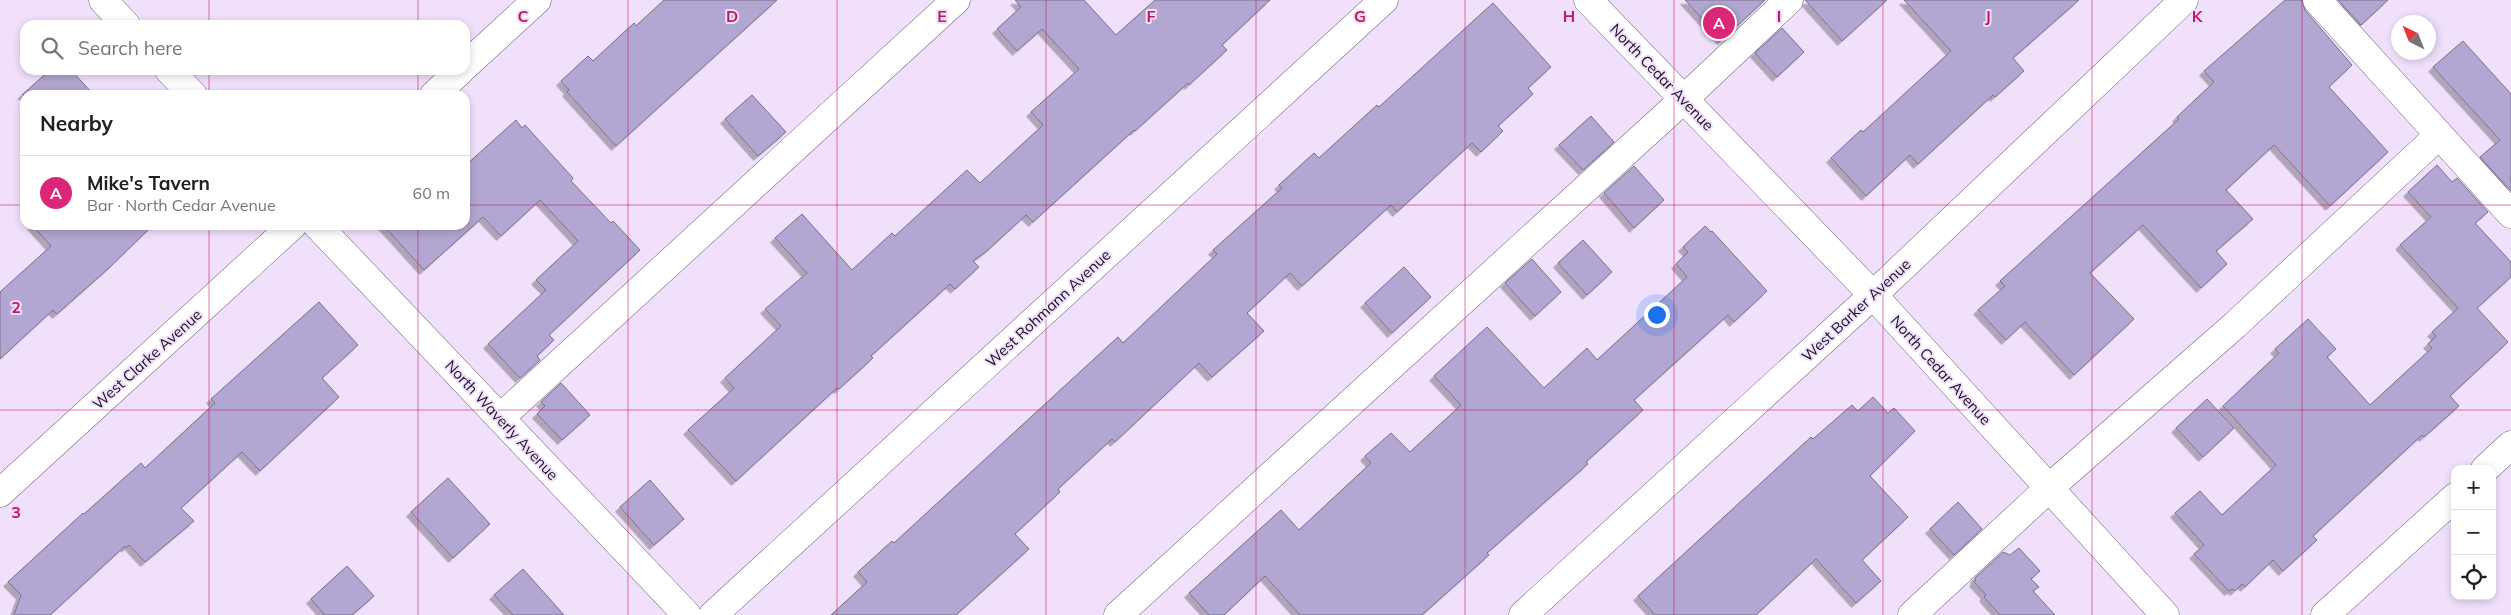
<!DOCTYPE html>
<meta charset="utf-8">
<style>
:root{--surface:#fff;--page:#f2f2f2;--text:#202124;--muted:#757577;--line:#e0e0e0;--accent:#db2777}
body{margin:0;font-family:Mulish,sans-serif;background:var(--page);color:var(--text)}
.controls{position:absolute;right:15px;bottom:15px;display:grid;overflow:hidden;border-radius:10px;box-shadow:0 2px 8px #0003}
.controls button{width:45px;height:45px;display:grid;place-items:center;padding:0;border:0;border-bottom:1px solid var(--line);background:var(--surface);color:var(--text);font:25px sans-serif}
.compass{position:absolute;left:2391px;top:15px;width:45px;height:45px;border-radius:50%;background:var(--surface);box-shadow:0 2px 8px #0003;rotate:317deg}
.you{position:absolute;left:1656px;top:314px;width:18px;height:18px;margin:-12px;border:4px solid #fff;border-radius:50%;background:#1a73e8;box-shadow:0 0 0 8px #1a73e833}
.badge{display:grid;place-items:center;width:32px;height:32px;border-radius:50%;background:var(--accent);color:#fff;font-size:16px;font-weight:700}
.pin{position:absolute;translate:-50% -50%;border:2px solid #fff;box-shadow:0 1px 5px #0006}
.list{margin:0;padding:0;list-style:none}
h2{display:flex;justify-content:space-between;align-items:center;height:65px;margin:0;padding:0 20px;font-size:21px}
h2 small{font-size:16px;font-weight:400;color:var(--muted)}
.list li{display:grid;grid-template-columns:32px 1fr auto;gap:15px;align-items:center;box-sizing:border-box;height:75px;padding:0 20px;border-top:1px solid var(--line)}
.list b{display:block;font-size:19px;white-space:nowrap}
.list p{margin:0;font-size:16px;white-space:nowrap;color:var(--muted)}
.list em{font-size:16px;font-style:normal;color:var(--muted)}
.icon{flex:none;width:28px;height:28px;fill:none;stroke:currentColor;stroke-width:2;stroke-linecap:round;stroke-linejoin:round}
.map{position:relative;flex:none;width:2511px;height:615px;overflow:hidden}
.search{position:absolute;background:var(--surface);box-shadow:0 2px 8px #0003;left:20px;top:20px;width:450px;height:55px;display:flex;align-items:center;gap:12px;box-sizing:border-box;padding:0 18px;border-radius:15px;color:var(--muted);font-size:19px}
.panel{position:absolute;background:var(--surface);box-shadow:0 2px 8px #0003;left:20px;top:90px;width:450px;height:140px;border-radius:15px}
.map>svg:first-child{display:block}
.building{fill:#b2a6d2;stroke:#78718b;filter:url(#shadow)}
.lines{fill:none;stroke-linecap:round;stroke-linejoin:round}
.minor-casing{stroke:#76677f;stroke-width:29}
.minor{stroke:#fff;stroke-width:28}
.grid{fill:none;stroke:#c2185b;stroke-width:1;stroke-opacity:0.55}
.labels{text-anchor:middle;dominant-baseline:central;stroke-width:4;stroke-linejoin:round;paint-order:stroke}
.street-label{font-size:15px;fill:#18121c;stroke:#f1e0fc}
.grid-label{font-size:16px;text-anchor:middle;font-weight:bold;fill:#c2185b;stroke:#f1e0fc;stroke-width:4;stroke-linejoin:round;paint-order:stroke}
</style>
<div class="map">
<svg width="2511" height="615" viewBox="0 0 2511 615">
<defs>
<filter id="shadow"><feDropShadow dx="-4.5" dy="4.5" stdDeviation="0" flood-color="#0004"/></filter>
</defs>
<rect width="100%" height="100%" fill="#f1e0fc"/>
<g class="building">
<path d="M664 0H777L616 146 567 92 569 90 561 81 588 56 593 61 634 23 636 26Z"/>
<path d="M1015 0H1084L1116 35 1155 0H1270L1222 45 1227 50 1189 85 1188 83 1135 131 1134 130 1033 222 1026 215 988 250 973 261 979 267 955 289 950 284 871 356 873 358 839 389 837 388 736 481 688 430 734 388 725 378 781 326 765 309 807 273 775 238 802 214 852 270 892 233 895 236 967 170 980 183 1043 125 1031 112 1079 69 1042 29 1017 51 997 29 1021 7Z"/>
<path d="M1685 0H1765L1722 40Z"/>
<path d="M1805 0H1887L1842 41Z"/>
<path d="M1904 0H2079L2013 58 2024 71 1995 97 1993 95 1918 164 1910 155 1866 196 1831 158 1861 130 1863 132 1951 51Z"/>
<path d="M2285 0H2302L2305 10 2352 65 2329 87 2388 152 2330 206 2274 145 2226 190 2253 219 2216 251 2227 264 2201 288 2143 225 2090 273 2134 319 2074 375 2025 322 2006 340 1978 310 2005 286 2000 281 2179 119 2177 117 2214 82 2204 71Z"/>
<path d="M2338 0H2388L2361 25Z"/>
<path d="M1493 3 1551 67 1528 88 1533 94 1498 126 1503 131 1481 152 1472 143 1397 212 1391 205 1302 286 1290 273 1247 313 1264 331 1212 377 1199 363 1115 442 1112 439 1058 489 1060 492 1015 534 1029 549 956 615H831L867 582 858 572 892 541 894 543 1118 337 1123 343 1217 254 1213 250 1282 188 1279 185 1314 153 1319 158 1377 105 1379 107Z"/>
<path d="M1782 28 1804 52 1777 77 1755 53Z"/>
<path d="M2463 41 2511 94V191L2480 157 2500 140 2433 67Z"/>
<path d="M50 70H71L94 95H22Z"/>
<path d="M752 95 786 132 758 156 725 119Z"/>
<path d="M1591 116 1614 142 1583 170 1559 145Z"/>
<path d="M516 120 522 128 525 125 573 178 571 181 611 223 613 221 640 250 549 335 554 340 537 356 540 360 520 378 488 344 546 290 536 280 578 241 540 200 501 236 483 217 424 270 383 225H465V166Z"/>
<path d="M2437 165 2452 182 2457 178 2488 212 2475 223 2511 262V277L2477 308 2508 342 2450 396 2459 406 2424 437 2422 435 2313 536 2317 540 2283 571 2273 560 2245 587 2242 584 2235 591 2232 589 2229 591 2194 554 2204 545 2175 513 2200 491 2222 515 2276 465 2223 406 2279 353 2275 349 2308 319 2336 349 2327 357 2370 405 2432 348 2428 344 2436 336 2432 332 2458 308 2400 245 2431 217 2408 192Z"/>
<path d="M1634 166 1664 200 1634 228 1604 193Z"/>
<path d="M32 225H153L109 268 57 314 53 310 0 359V292L51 246Z"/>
<path d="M1705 226 1711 232 1712 231 1767 291 1734 322 1728 315 1634 400 1643 410 1586 462 1588 464 1487 553 1489 555 1422 615H1300L1265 576 1224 615H1209L1189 593 1281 510 1299 530 1371 463 1365 456 1391 433 1410 452 1461 405 1434 376 1487 327 1544 388 1587 348 1597 360 1687 277 1676 264 1688 252 1683 247Z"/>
<path d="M1583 240 1612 272 1587 295 1558 263Z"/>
<path d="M1532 259 1561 292 1535 316 1505 283Z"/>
<path d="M1404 267 1431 297 1392 333 1365 303Z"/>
<path d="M319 302 358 345 322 378 339 397 260 471 242 452 181 508 194 521 145 562 129 545 126 548 125 546 50 615H14L21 595 8 582 83 513 84 514 141 463 145 468 215 403 211 399Z"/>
<path d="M561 383 590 415 562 440 537 414 545 406 541 402Z"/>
<path d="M1873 397 1888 413 1894 408 1915 431 1870 476 1908 517 1862 560 1881 581 1856 603 1816 559 1756 615H1655L1638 596 1811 437 1813 439 1852 405 1858 411Z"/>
<path d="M2207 399 2234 428 2203 457 2176 428Z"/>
<path d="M448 478 490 524 453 558 411 512Z"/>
<path d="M650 480 684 519 654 545 620 507Z"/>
<path d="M1958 502 1982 529 1954 555 1930 529Z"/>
<path d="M2019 548 2040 571 2031 579 2039 587 2033 591 2055 615H2000L1984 597 1986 595 1974 582 1976 580 1975 578 2003 552 2010 555Z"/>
<path d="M347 566 374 596 352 615H325L311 599Z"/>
<path d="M523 569 564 615H513L494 595Z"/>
</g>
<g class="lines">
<g class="minor-casing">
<g id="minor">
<path d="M103 0 126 25"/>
<path d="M1588 0 1873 295 2165 615"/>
<path d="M2317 0 2511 214"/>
<path d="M465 66 537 0"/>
<path d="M169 70 193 95"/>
<path d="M434 95 461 70"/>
<path d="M317 225 687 615"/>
<path d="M500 418 956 0"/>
<path d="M2485 469 2511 445"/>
<path d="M0 493 293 225"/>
<path d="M713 615 1384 0"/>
<path d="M1118 615 1684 99 1789 0"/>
<path d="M1523 615 1873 295 2184 0"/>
<path d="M1912 615 2049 488 2235 325 2439 135"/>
<path d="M2325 615 2455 497"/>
</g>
</g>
<use href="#minor" class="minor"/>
</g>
<path class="grid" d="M209 0V25M418 0V25M628 0V615M837 0V615M1046 0V615M1256 0V615M1465 0V615M1674 0V615M1883 0V615M2092 0V615M2302 0V615M209 70V95M418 70V95M0 205H25M465 205H2511M209 225V615M418 225V615M0 410H2511"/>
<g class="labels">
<g class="street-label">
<text transform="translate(1662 77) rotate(46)">North Cedar Avenue</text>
<text transform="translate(1048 308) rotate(-43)">West Rohmann Avenue</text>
<text transform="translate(1856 310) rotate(-43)">West Barker Avenue</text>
<text transform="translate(147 359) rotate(-42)">West Clarke Avenue</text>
<text transform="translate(1941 370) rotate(48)">North Cedar Avenue</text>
<text transform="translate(502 420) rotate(47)">North Waverly Avenue</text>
</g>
</g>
<g class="grid-label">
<text x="523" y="22">C</text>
<text x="732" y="22">D</text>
<text x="942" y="22">E</text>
<text x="1151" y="22">F</text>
<text x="1360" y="22">G</text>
<text x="1569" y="22">H</text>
<text x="1779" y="22">I</text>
<text x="1988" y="22">J</text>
<text x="2197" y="22">K</text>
<text x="16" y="313">2</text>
<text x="16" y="518">3</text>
</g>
</svg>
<div class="controls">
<button>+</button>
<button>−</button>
<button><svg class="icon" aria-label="locate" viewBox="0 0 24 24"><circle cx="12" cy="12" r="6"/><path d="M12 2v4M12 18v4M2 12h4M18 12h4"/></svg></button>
</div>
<svg class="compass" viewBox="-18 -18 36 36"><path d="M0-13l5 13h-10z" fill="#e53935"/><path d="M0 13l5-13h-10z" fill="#757577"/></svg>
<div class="you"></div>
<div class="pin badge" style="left:1719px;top:23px">A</div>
<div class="search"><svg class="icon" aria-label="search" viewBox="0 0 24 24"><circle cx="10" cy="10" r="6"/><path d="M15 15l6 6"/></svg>Search here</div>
<section class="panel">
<h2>Nearby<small></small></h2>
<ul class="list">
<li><span class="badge">A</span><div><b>Mike's Tavern</b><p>Bar · North Cedar Avenue</p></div><em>60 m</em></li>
</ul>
</section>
</div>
